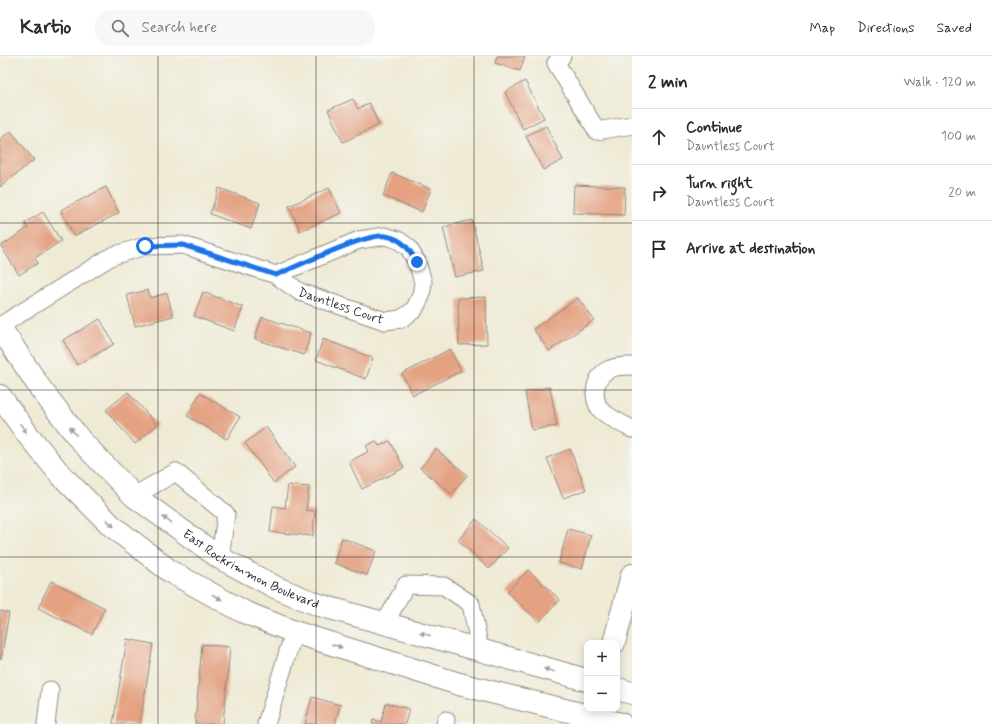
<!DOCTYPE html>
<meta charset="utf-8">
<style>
:root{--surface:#fff;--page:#f7f7f7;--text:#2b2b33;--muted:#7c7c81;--line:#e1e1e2}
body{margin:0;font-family:Mynerve,sans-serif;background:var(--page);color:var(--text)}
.controls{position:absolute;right:12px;bottom:12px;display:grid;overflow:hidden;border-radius:8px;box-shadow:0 2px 10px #0003}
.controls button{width:36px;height:36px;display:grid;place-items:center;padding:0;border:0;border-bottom:1px solid var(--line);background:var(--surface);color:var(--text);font:20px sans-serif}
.stop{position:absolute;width:12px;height:12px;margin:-9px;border:3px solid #1a73e8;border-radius:50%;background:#fff}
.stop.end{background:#1a73e8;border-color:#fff;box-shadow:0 1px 4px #0008}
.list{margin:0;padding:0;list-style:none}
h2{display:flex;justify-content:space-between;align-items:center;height:52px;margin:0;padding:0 16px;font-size:17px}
h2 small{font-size:13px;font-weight:400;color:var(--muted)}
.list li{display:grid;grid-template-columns:26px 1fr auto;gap:12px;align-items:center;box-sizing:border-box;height:56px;padding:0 16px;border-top:1px solid var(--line)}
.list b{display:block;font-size:15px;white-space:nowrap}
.list p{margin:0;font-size:13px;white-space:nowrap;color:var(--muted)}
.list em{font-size:13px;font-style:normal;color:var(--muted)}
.icon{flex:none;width:22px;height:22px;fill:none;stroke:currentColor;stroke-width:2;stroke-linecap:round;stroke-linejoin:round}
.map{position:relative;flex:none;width:632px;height:668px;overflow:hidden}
header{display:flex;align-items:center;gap:24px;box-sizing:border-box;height:56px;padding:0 20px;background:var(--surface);border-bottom:1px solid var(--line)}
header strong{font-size:19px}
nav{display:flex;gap:22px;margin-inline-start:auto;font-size:14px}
.search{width:280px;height:36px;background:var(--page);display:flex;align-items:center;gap:10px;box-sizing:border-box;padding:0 14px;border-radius:16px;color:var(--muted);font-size:15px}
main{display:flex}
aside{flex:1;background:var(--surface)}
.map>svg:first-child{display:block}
.building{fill:#e4a282}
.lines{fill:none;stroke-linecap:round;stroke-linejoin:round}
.street-casing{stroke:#8d8a80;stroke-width:19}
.secondary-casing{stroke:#8d8a80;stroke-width:24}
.street{stroke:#fff;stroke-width:17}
.secondary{stroke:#fff;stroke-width:22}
.oneway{fill:#a0a0a0}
.route{stroke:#1a73e8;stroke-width:5}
.grid{fill:none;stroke:#2b2b2b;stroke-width:1;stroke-opacity:0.55}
.labels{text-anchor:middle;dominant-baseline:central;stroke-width:3.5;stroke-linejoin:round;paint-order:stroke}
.street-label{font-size:13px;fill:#2b2b2b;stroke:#f6f6f2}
</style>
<header>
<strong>Kartio</strong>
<div class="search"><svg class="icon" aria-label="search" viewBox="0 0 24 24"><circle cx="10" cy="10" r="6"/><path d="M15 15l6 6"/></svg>Search here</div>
<nav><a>Map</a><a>Directions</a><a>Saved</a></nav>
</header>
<main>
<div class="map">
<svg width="632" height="668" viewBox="0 0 632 668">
<rect width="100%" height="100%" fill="#f6f6f2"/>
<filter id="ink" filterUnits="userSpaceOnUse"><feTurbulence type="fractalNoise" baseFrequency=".025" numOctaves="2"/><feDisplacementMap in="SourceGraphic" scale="8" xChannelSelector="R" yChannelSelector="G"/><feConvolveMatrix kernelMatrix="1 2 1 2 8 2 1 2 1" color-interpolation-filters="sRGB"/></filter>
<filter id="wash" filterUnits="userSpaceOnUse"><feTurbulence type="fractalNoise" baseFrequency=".012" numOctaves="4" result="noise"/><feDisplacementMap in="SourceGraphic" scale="16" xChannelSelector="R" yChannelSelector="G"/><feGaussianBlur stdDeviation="0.9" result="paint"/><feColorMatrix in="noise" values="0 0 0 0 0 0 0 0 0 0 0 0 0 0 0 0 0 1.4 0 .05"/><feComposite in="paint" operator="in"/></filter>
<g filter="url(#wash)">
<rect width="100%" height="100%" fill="#efead4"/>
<g id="blocks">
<g class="building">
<path d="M497 0H525L520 15 495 7Z"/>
<path d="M525 25 544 62 523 73 505 36Z"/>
<path d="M353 43 358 53 369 47 379 69 343 86 328 54Z"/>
<path d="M546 70 563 104 543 114 526 80Z"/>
<path d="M11 75 34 104 0 131V83Z"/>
<path d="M392 117 431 133 422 156 383 140Z"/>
<path d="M574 129 625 131 624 159 573 157Z"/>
<path d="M106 131 119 157 74 180 61 154Z"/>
<path d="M219 132 260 147 251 173 210 158Z"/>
<path d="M329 132 341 157 300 175 289 150Z"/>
<path d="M43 156 61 185 35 202 38 207 19 219 1 190 28 172 25 167Z"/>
<path d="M472 164 484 215 455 221 443 171Z"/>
<path d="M148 234 150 242 167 237 173 260 135 270 127 239Z"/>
<path d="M203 236 243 251 234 275 194 260Z"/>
<path d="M486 241 487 288 459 289 458 242Z"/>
<path d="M578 242 594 264 549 295 533 273Z"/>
<path d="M262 261 311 277 304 299 255 283Z"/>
<path d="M100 263 114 288 77 309 63 284Z"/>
<path d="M323 283 373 302 366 323 316 304Z"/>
<path d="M450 293 461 315 413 339 402 318Z"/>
<path d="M550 331 557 370 532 374 525 336Z"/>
<path d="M128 336 157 369 135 388 106 354Z"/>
<path d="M200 337 240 361 227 383 187 360Z"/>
<path d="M266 371 295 411 274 427 245 387Z"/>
<path d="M376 385 379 390 390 385 404 412 362 433 349 406 369 395 366 390Z"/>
<path d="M436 393 467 419 452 438 420 412Z"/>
<path d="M570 393 586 434 563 442 547 402Z"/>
<path d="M288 429 309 431 306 454 315 455 313 480 270 476 273 450 285 452Z"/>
<path d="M476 463 508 492 489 513 458 484Z"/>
<path d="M568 473 591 479 582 513 559 507Z"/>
<path d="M342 482 376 495 367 519 334 507Z"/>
<path d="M528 514 560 544 539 566 507 536Z"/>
<path d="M51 525 105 552 92 578 38 552Z"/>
<path d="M0 555 9 557 1 603H0Z"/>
<path d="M127 583 153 588 140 668H113Z"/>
<path d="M202 588 230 591 223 668H195Z"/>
<path d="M312 641 340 649 335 668H305Z"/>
<path d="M386 647 409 653 405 668H372L373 663 381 666Z"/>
</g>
</g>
</g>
<g filter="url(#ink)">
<use href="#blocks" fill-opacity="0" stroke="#8d8a80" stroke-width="1"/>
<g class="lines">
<g class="street-casing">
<g id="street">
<path d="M562 0 556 7 597 75 632 69"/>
<path id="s1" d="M0 270 112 200 145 190 183 189 276 219 300 236 385 265 401 263 414 254 421 240 423 226 417 206 408 191 398 184 385 180 359 184 276 219"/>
<path d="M632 310C625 310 616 310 610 313 595 319 591 340 600 353 605 359 624 369 632 373"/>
<path d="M134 440 176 416 226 458 220 502"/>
<path d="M385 567 406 529 444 530 471 548 480 594"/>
<path d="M46 668 50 634"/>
<path d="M266 668 294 576"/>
<path d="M445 668 446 664"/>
</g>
</g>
<g class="secondary-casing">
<g id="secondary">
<path id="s2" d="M0 271 40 332 81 385 134 440 220 502 277 532 319 549 587 624"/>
<path d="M0 340 28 379 60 418 112 470 171 516 244 556 294 576 459 628 621 668"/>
<path d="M614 587 632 519"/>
<path d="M617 633 632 637"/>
</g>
</g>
<use href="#street" class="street"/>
<use href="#secondary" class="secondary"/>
</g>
<defs><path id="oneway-solid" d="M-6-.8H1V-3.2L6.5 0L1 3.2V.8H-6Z"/></defs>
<g class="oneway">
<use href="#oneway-solid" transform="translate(23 372) rotate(54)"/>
<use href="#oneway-solid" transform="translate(73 375) rotate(-127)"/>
<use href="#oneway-solid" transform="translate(167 464) rotate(-144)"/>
<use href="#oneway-solid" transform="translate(110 467) rotate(43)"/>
<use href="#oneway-solid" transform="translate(217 541) rotate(29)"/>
<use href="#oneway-solid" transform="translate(425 578) rotate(-164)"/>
<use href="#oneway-solid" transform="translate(337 590) rotate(17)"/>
<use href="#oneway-solid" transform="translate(549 614) rotate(-164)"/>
</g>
</g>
<g class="lines" filter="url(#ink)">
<path class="route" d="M145 190 183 189 276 219C298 210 366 177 386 180 403 183 409 193 417 206"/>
</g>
<path class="grid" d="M158 0V668M316 0V668M474 0V668M0 167H632M0 334H632M0 501H632"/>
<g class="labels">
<g class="street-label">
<text stroke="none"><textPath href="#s1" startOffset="375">Dauntless Court</textPath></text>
<text stroke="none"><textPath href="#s2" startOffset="355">East Rockrimmon Boulevard</textPath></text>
</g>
</g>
</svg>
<div class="controls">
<button>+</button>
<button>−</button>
</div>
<div class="stop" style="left:145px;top:190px"></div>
<div class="stop end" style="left:417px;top:206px"></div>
</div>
<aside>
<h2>2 min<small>Walk · 120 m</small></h2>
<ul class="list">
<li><svg class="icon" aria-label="ahead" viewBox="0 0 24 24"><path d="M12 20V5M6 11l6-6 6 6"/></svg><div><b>Continue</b><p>Dauntless Court</p></div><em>100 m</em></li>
<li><svg class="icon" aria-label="right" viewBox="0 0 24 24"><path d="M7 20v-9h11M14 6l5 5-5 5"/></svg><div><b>Turn right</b><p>Dauntless Court</p></div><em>20 m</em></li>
<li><svg class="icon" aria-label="arrive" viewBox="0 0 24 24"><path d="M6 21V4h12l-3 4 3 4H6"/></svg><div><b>Arrive at destination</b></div></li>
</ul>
</aside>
</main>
